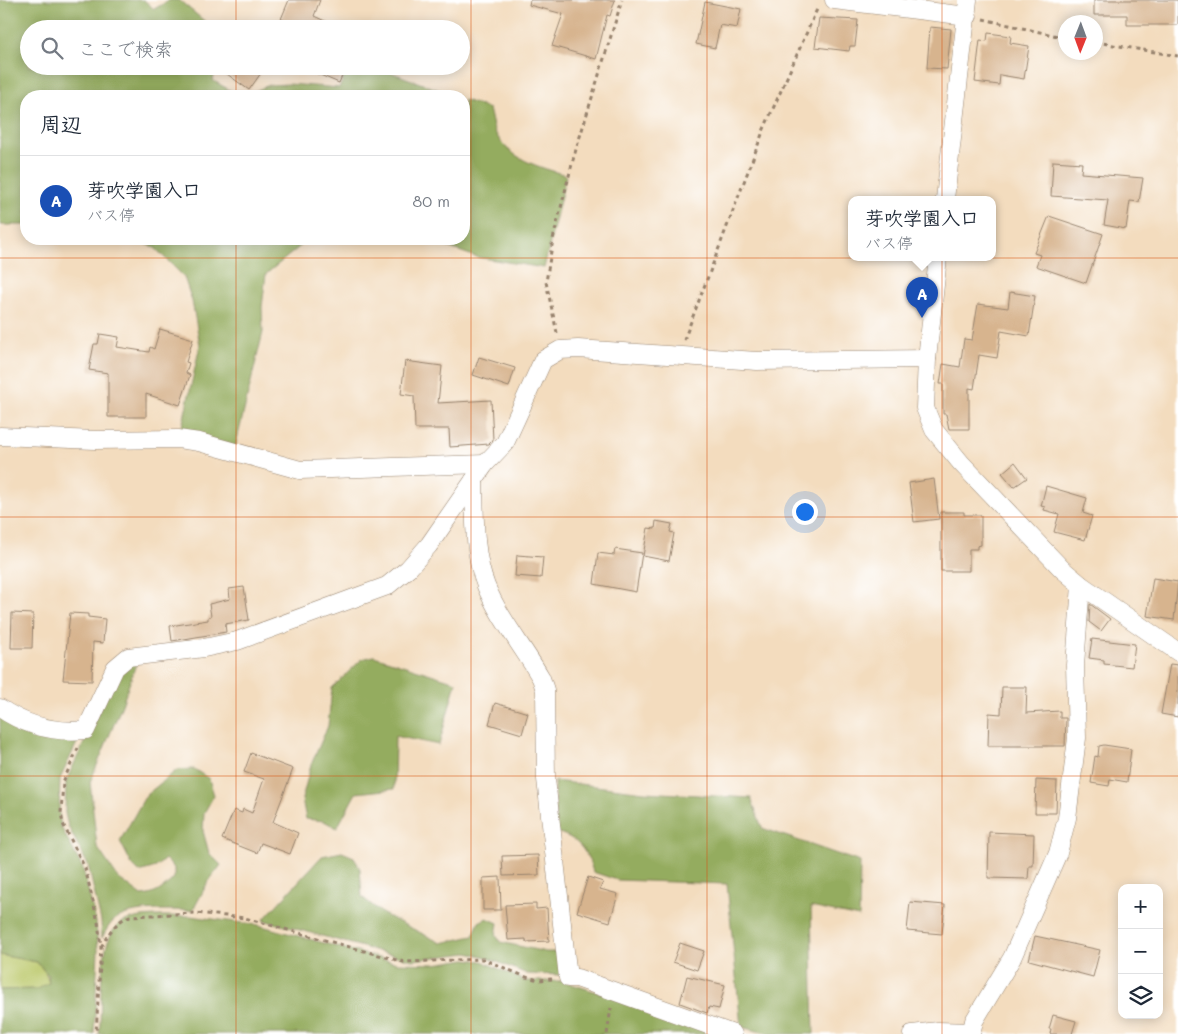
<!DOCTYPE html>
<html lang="ja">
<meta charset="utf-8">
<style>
:root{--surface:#fff;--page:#f2f2f3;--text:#1f2937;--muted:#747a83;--line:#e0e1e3;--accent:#7c3aed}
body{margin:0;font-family:Mali,"Klee One",sans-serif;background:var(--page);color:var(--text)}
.controls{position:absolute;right:15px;bottom:15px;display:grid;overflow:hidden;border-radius:10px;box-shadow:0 2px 12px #0003}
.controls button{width:45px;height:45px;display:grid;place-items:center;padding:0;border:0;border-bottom:1px solid var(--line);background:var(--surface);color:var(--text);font:25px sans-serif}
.compass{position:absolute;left:1058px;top:15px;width:45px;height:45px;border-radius:50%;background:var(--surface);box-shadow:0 2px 12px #0003;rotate:181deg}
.you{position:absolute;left:804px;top:511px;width:18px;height:18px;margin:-12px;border:4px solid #fff;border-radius:50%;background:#1a73e8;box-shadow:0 0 0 8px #1a73e833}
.badge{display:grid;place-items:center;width:32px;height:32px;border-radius:50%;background:var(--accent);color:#fff;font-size:16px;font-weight:700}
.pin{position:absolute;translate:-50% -41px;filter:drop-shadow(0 1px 2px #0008)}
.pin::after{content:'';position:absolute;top:26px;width:18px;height:15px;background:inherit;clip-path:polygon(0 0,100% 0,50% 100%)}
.popup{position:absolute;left:848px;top:196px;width:148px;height:65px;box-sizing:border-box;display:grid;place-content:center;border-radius:10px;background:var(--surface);filter:drop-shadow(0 1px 4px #0005);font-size:16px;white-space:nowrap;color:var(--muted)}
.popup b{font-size:19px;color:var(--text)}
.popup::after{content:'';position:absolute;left:50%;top:100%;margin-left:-10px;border:10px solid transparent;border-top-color:var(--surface)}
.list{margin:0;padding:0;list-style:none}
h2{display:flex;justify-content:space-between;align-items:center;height:65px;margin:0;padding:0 20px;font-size:21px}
h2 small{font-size:16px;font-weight:400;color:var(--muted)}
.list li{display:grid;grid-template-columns:32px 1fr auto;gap:15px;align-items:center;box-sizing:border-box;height:90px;padding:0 20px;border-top:1px solid var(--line)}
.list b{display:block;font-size:19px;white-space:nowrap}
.list p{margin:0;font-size:16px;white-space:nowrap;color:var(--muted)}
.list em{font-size:16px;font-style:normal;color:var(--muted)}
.icon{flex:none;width:28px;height:28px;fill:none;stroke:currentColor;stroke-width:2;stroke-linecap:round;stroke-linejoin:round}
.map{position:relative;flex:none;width:1178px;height:1034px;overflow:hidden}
.search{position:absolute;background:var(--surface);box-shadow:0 2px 12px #0003;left:20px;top:20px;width:450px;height:55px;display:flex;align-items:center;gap:12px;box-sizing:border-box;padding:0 18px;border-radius:28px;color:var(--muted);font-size:19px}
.panel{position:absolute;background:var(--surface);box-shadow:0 2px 12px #0003;left:20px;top:90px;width:450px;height:155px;border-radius:20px}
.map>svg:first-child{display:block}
.green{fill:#bbc86a;stroke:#7b7944}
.forest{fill:#94ac5e;stroke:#686b3e}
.building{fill:#d7b48e}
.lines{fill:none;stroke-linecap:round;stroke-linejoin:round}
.street-casing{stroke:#97836e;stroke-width:19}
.path{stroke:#97836e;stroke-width:3;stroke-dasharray:4 4;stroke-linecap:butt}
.street{stroke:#fff;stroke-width:18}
.grid{fill:none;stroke:#d7540e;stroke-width:1;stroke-opacity:0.55}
</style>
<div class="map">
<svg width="1178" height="1034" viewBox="0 0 1178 1034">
<rect width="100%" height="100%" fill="#fff"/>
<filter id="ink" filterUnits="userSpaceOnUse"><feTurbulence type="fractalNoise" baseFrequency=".02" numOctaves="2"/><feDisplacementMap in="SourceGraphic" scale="10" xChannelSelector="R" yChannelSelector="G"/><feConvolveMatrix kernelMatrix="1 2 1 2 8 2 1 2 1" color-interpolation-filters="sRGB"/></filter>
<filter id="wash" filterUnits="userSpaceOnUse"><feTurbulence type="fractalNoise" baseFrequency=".0096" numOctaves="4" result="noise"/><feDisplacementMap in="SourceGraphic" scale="20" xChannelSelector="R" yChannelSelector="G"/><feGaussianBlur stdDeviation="1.12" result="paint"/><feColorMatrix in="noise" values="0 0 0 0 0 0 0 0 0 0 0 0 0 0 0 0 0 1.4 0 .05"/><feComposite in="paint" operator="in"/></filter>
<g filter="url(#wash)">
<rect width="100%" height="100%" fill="#f3dcbe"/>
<path class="green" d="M0 955 37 962 45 972 49 983 38 989 0 990Z"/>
<g class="forest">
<path d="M0 0H144L154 9 170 0H179L214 29H29V66H220L212 80 240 96H26V225H0Z"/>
<path d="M350 66H374L455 96H244L269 85 289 84 339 88Z"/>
<path d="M464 100 489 109C491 116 492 125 495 132 508 159 539 167 566 175L544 268 476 257 425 239H464Z"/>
<path d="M134 239H309L266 274 262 307 263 332 235 448 180 436 200 345 192 301 184 277 155 248Z"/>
<path d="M374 656 456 682 439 745 395 736 394 789 356 793 337 828 324 821 306 819 302 799 311 765 328 726 332 688 362 659Z"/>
<path d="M137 661 122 705 90 782 97 847 118 878 142 896C156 895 164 888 174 878V868L165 859 156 867 139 872 132 865 120 841 146 795 177 770 194 769 209 779 214 795 204 813 203 831 209 853 221 865 208 882 193 910C171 911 140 907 119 917 111 921 106 930 102 938L101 921 88 865 68 826 65 813 66 781 117 673Z"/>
<path d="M0 714 82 732 60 779 59 814 61 827 83 869 96 922 98 950 94 1034H0V990L38 989 49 983 48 975 37 962 0 955Z"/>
<path d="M555 781 644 792 751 798 762 828 860 862 859 917 811 907 814 1034H770L741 1027 727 884 617 880 593 872C587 850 577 837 555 832Z"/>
<path d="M342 852 354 857 360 869 362 897 383 914 441 943 473 936 479 922 487 918 498 923 496 935 500 942 546 952H561L563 975 527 974 483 956 467 953 413 960 400 957 263 920 322 856Z"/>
<path d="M190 916 258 925 397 963 435 964 466 959 482 961 525 981H562L727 1034H99C103 1007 96 938 121 923 139 913 169 917 190 916Z"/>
</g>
<g id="blocks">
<g class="building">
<path d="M289 0H320L314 16 342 29H280L284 20 281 19Z"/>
<path d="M530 0H615L610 16 607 15 596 59 552 46 563 14 529 5Z"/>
<path d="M1094 0H1178V25H1127V15H1094Z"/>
<path d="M705 2 741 9 737 28 720 25 715 48 696 44Z"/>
<path d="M819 18 858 20 855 46H850L849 51 815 47Z"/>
<path d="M930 27 951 29 947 69 927 68Z"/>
<path d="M988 33 1011 36 1010 43 1029 46 1024 79 1000 75 999 85 975 82 980 40 987 41Z"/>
<path d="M216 66H266L249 90Z"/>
<path d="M299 66H346L339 83Z"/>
<path d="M1053 161 1082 163 1081 173 1143 178 1139 202 1130 201 1126 229 1104 225 1108 200 1051 196Z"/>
<path d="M1049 216 1103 234 1086 283 1036 266 1040 255 1034 253Z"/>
<path d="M1010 292 1035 296 1029 336 1001 331 997 358 979 355 974 389 969 388V429H949L946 414H943V384H940L943 364 960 367 964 339 972 340 978 304 1008 308Z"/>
<path d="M160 329 193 339 186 362 189 363 186 373 190 375 180 405 146 394V417H108V373L89 370 94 344H98L100 334 119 337 117 347 149 352 150 347 154 349Z"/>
<path d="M479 357 515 368 509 387 473 375Z"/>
<path d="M405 361 442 366 438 403 491 400 493 440 489 444 450 447 449 429H415L414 396 401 394Z"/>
<path d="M1015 462 1027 478 1014 487 1002 473Z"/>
<path d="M934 479 939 519 914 522 909 483Z"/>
<path d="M1046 486 1087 498 1083 513 1092 516 1085 540 1054 532 1059 514 1044 510 1045 507 1041 506Z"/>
<path d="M941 512H964V515H981V545L977 546V549H969V571H941Z"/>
<path d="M656 521 672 524 670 532 674 533 669 561 643 556 648 528 655 529Z"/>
<path d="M615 549 642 553 636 592 594 584 598 553 614 555Z"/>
<path d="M517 555 543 557 541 578 515 576Z"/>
<path d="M1153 578 1178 582 1174 620 1147 616Z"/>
<path d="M244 587 249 620 225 624 226 632 172 641 170 626 208 620V617L211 616 209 604 230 599 229 589Z"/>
<path d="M1090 604 1110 619 1101 631 1089 622Z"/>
<path d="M12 613 33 614 32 648H11Z"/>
<path d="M70 613 88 614V617L105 619 103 643 93 642 92 681 63 680Z"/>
<path d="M1092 639 1135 644 1132 667 1104 664V660L1089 658Z"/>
<path d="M1170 664 1178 665V717L1161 714Z"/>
<path d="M1002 687H1027L1026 713 1060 711V718H1066L1065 746H988L989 713 1001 714Z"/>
<path d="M495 703 528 713 522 734 489 724Z"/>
<path d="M1104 745 1131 749 1127 782 1110 779 1109 786 1091 783 1095 756 1098 757 1099 746Z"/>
<path d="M251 753 293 769 273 822 298 833 290 854 261 843 257 853 222 839 234 810 242 813 243 809 252 813 264 779 244 772Z"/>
<path d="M1036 780 1057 781 1056 813H1035Z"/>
<path d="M989 832 1034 834 1033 866H1029L1028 879 988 878Z"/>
<path d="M538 855 539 875 503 876 502 856Z"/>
<path d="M500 877 501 910H483V878Z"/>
<path d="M588 877 603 882 600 889 618 894 610 922 577 912Z"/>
<path d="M910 902 945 905 942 934 907 931Z"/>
<path d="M536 904V909L547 908 549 941 526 942V939L508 940 505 905Z"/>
<path d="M1035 936 1100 950 1093 977 1029 960Z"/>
<path d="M680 943 704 951 697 970 673 962Z"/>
<path d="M687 976 725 985 719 1009 709 1007 707 1013 680 1003Z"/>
<path d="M1053 1015 1076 1021 1072 1034H1050L1051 1029H1049Z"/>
</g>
</g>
</g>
<g filter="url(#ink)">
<use href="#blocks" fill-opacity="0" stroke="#97836e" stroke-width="1"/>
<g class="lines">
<g class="street-casing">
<g id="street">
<path d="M834 0 968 16"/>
<path d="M945 199 968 0"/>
<path d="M938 257 927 359 925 408 934 430 961 463 1062 569 1081 585 1178 652"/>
<path d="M0 436 95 440 178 439 199 442 300 470 485 464"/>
<path d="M474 480C475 514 473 553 486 586 499 618 524 648 541 678L545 690 546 779 568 978H577L733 1034"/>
<path d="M0 708C26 726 55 733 86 730L115 668 128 657 204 648 237 641 387 586 408 569 429 545 485 464 505 443 543 360 560 350 578 349 757 361 927 359"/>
<path d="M912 1034 938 1031 971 1032"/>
<path d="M971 1034 974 1021 1012 958 1058 853 1067 818 1077 738 1075 665 1081 585"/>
</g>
</g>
<g class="path">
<path d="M983 19 1066 38"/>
<path d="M1096 42 1178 56"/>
<path d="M557 333 546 282 553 239 574 156 622 0"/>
<path d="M684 340 764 129 818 7"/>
<path d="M78 748 63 782 61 813 63 824 85 868 98 922 101 947 96 1034"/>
<path d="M101 947C109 933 115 922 130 916L196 913 245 918 404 962 483 959 526 977 539 980 552 979"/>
<path d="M607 1034 611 1008"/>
</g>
<use href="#street" class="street"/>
</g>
</g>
<path class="grid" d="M236 0V29M471 0V1034M707 0V1034M942 0V1034M236 66V96M236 239V1034M0 258H1178M0 517H1178M0 776H1178"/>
</svg>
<div class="controls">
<button>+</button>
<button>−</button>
<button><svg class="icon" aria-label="layers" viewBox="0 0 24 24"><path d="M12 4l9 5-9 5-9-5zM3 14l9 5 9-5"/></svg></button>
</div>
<svg class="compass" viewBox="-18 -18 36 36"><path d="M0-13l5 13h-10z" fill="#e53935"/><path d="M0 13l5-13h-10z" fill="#747a83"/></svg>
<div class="you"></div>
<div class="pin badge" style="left:922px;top:318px;background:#1a4fb4">A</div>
<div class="popup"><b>芽吹学園入口</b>バス停</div>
<div class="search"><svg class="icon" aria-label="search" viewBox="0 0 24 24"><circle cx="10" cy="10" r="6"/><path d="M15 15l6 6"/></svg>ここで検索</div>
<section class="panel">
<h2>周辺<small></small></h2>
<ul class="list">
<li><span class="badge" style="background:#1a4fb4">A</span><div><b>芽吹学園入口</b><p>バス停</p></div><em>80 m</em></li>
</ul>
</section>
</div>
